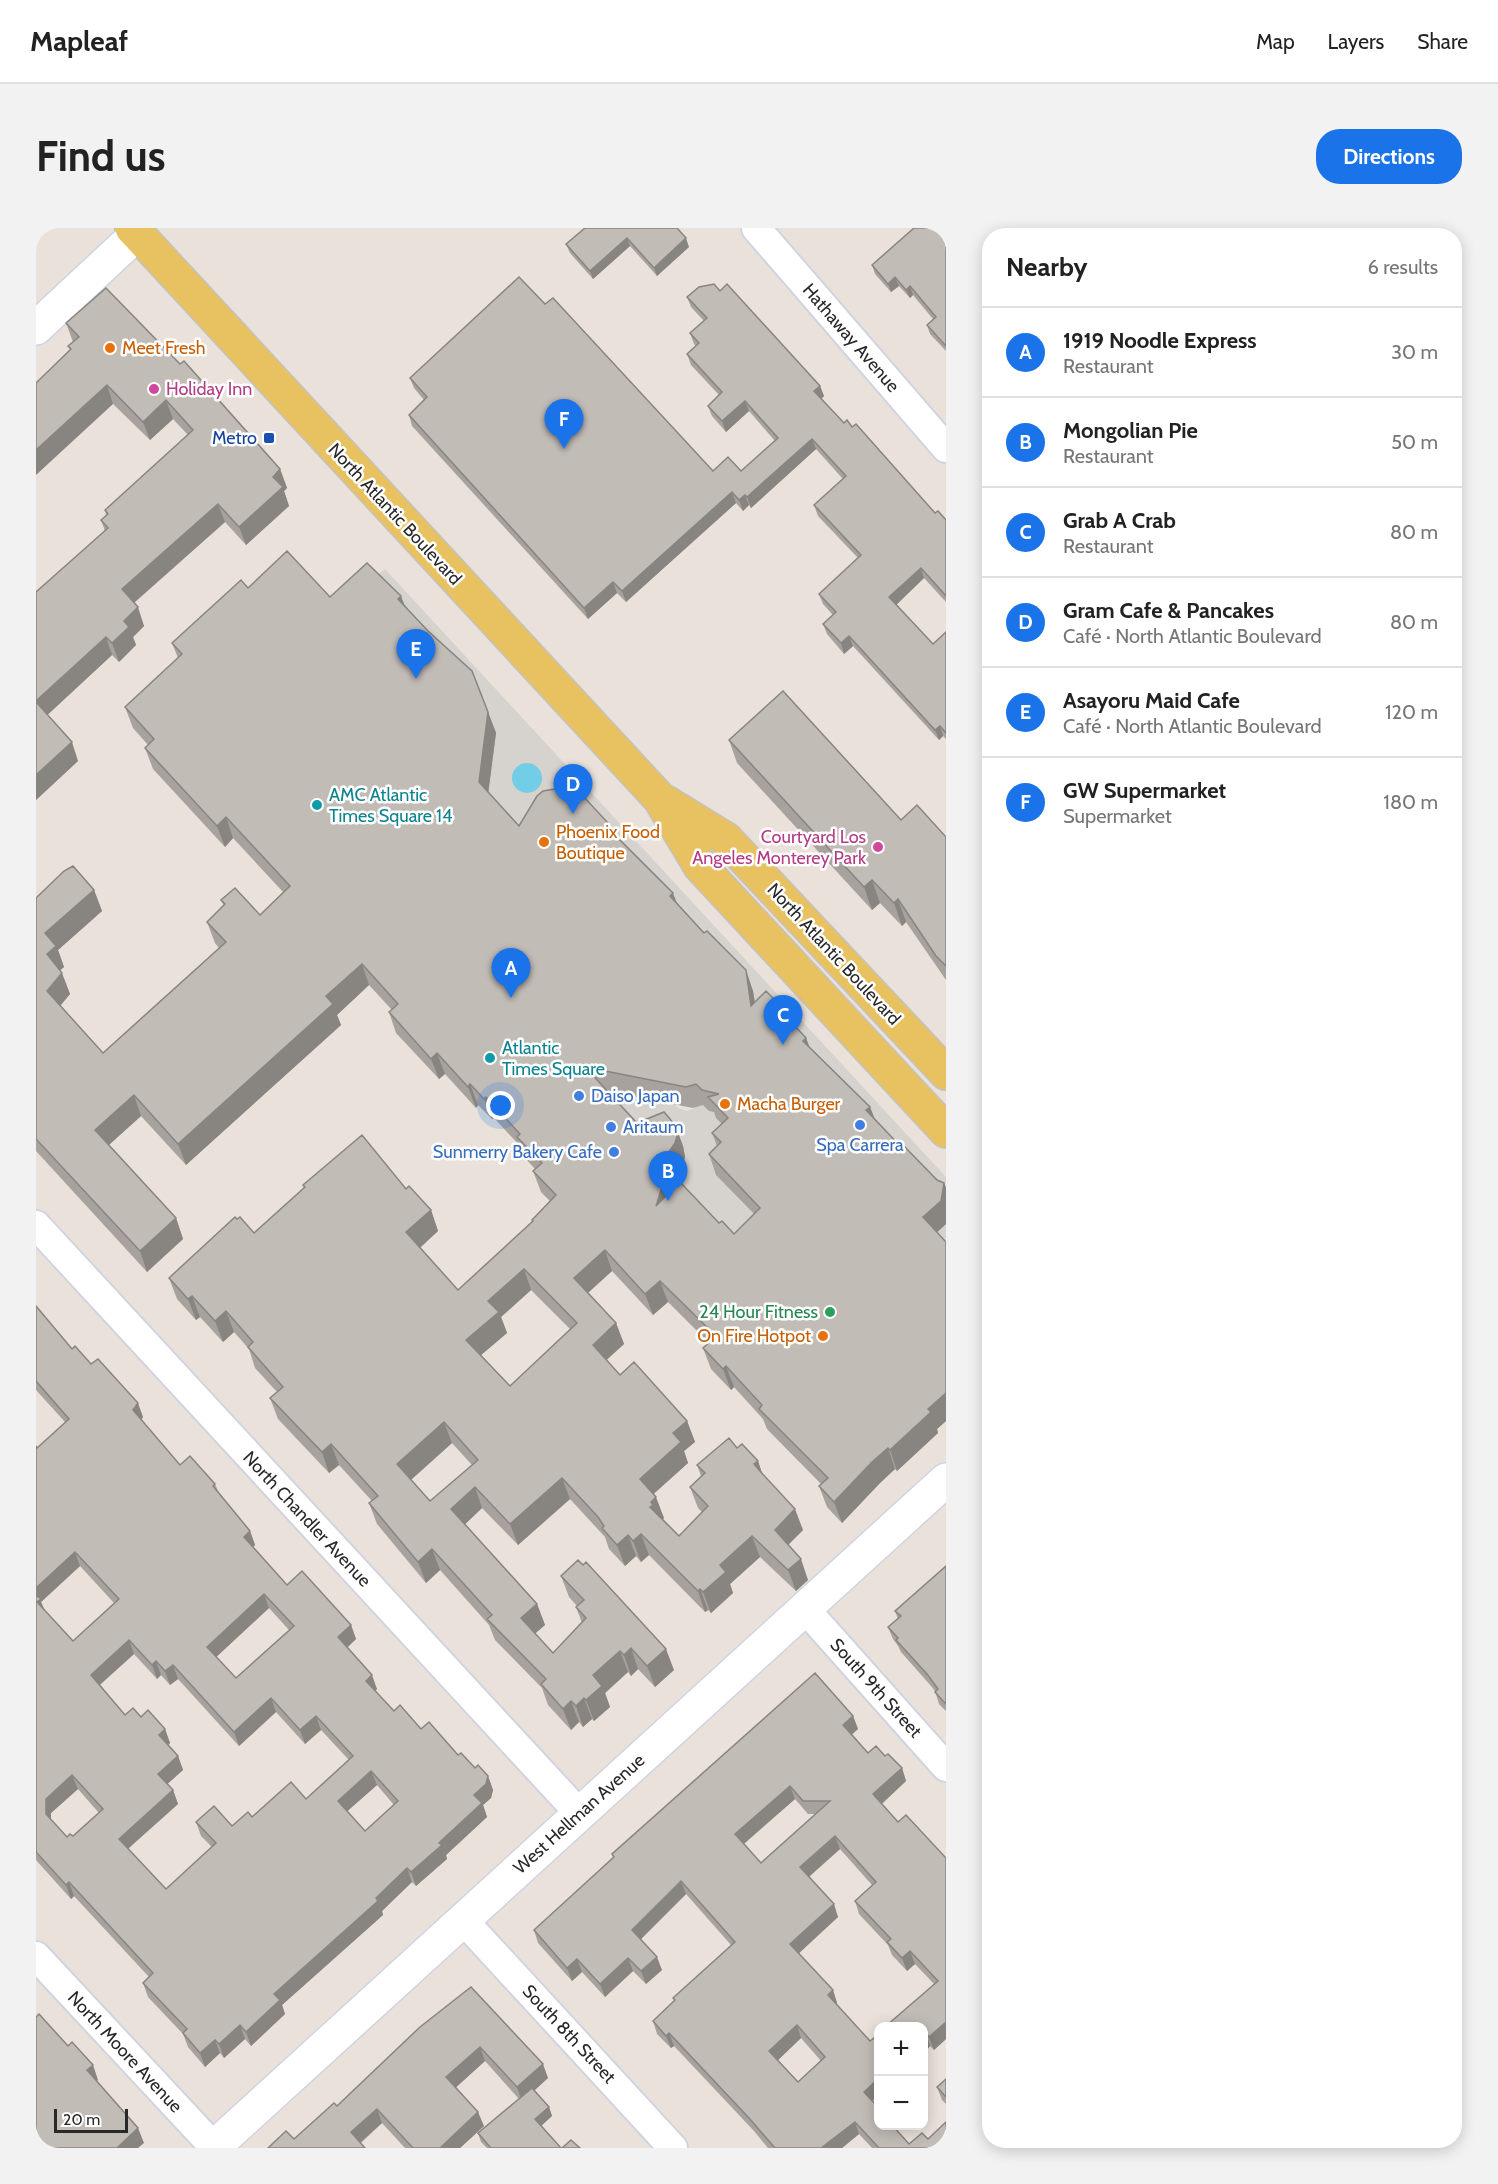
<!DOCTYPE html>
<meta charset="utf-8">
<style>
:root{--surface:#fff;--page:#f2f2f2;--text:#222;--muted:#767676;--line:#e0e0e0;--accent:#1a73e8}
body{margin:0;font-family:Cabin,sans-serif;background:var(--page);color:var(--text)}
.controls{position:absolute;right:18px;bottom:18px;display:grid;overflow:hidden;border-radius:12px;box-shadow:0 3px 15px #0003}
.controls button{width:54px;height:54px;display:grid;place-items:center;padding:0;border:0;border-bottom:2px solid var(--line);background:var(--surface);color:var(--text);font:30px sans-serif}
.scale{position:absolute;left:18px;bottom:15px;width:74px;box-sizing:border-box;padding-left:6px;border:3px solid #282828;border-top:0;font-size:16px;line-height:21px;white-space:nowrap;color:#282828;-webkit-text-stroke:4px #fff;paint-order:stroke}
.you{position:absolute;left:465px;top:878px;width:21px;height:21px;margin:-15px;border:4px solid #fff;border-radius:50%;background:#1a73e8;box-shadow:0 0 0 9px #1a73e833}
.badge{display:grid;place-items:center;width:39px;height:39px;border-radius:50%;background:var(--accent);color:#fff;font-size:20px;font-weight:700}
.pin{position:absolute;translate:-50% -50px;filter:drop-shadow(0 2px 3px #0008)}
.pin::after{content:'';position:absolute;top:32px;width:21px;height:18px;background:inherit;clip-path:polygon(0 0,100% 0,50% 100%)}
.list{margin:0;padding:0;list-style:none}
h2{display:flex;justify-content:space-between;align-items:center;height:78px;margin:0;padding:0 24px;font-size:26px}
h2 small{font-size:20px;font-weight:400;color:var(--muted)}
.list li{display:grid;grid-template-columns:39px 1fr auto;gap:18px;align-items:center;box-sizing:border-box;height:90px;padding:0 24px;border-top:2px solid var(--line)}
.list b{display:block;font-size:22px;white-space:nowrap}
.list p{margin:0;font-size:20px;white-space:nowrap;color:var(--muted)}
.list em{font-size:20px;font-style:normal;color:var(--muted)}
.map{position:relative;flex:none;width:910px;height:1920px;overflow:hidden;border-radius:24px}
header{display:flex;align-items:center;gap:36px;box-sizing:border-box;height:84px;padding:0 30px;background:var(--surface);border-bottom:2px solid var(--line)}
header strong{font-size:28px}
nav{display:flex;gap:33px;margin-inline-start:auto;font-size:21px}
.intro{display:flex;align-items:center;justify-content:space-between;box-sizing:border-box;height:144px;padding:0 36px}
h1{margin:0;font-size:42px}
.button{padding:15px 27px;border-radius:24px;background:var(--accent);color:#fff;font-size:21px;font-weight:700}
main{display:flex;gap:36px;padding:0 36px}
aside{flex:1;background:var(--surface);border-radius:24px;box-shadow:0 3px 15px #0003}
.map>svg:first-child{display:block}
.plaza{fill:#d6d2cd;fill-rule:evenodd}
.water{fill:#72cee7}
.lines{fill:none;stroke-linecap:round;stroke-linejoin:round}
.minor-casing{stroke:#d0d4e0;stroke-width:32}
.tertiary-casing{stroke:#d0d4e0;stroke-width:36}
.primary-casing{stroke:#c3c3c3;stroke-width:36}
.minor{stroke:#fff;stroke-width:28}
.tertiary{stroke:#fff;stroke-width:33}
.primary{stroke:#e8c161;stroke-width:33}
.wall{fill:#a7a29d;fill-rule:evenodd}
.shaded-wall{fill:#888480}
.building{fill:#c2bcb7;stroke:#888480;stroke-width:1.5;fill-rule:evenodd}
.food-dot{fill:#e8710a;stroke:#fff;stroke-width:2}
.hotel-dot{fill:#d1479c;stroke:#fff;stroke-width:2}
.transit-dot{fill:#1a4fb4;stroke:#fff;stroke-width:2}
.culture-dot{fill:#0f9aa8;stroke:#fff;stroke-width:2}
.shop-dot{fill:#3f7fe0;stroke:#fff;stroke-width:2}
.leisure-dot{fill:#2e9e5b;stroke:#fff;stroke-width:2}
.labels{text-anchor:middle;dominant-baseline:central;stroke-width:5;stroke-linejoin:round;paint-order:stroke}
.street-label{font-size:18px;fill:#282828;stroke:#fff}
.food-label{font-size:18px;fill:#c56008;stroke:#fff;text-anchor:start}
.hotel-label{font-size:18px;fill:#b23c85;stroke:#fff;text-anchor:start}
.transit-label{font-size:18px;fill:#164399;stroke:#fff;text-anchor:end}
.culture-label{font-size:18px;fill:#0d838f;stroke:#fff;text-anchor:start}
.shop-label{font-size:18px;fill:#366cbe;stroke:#fff;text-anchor:start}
.leisure-label{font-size:18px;fill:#27864d;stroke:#fff;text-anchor:end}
</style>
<header>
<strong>Mapleaf</strong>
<nav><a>Map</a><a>Layers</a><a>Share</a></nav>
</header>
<div class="intro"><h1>Find us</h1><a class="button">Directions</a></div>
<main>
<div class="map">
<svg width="910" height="1920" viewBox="0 0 910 1920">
<rect width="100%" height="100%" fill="#eae2da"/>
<path class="plaza" d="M349 341 910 949V973L904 972 906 970 876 939 874 941 838 903 841 900 775 834 778 831 750 802 753 799 738 784 723 798 724 800 701 846 688 858 680 888 700 911 684 926 692 935 680 947 732 1001 727 1007 741 1022 749 1015 760 1027 764 1024 785 1046 805 1027 811 1033V1039L889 1016 910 996V1035L903 1041 901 1039 881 1058 876 1053H842L814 1075 796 1066H786L779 1072 772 1065 768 1068 758 1057 745 1056 726 1035H711L708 1038 701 1031 705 1027 694 1014 691 1016 636 960 631 964 581 910 593 899 577 882 574 885 509 815 513 811 483 778 487 773 455 738 463 726 468 703 466 673 455 649 467 638 457 626 468 615 469 595 446 570H451L459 513 450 514 445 490 452 487 449 480 442 483 429 462 436 455 432 451 427 455 419 446 421 443 370 392 373 389 338 356 337 350ZM541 569 556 585 553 588 580 617 578 619 644 686 641 689 676 726 679 724 708 758 717 763 716 773 707 776 701 774 687 786 682 824 669 846 664 845 661 854 666 866 659 880 651 883 642 880 638 875 635 876 613 872 599 866 584 853 572 838 575 835 546 805 543 808 528 792 533 787 483 733 495 722 486 712 487 670 502 656 493 647 506 635 499 626 498 605 514 584 525 583ZM630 908 644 915 649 930 640 943 624 946 614 940 610 925 618 911Z"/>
<circle class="water" cx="491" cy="550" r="15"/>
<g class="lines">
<g class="minor-casing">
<g id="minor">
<path d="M720 0 910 220"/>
<path d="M0 997 543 1585"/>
<path d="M770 1382 910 1539"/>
<path d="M428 1693 637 1920"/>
<path d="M0 1728 178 1919"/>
</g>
</g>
<g class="tertiary-casing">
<g id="tertiary">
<path d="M0 100 101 6"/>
<path d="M177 1920 910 1252"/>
</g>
</g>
<g class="primary-casing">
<g id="primary">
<path d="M96 0 624 571 664 638 910 903"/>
<path d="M628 573 690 611 910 845"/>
</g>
</g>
<use href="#minor" class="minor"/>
<use href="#tertiary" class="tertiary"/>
<use href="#primary" class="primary"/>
</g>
<g class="wall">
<path d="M549 0 653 19 621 48 594 18 557 51 534 25 530 16Z"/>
<path d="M910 0V123L894 106 891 97 897 91 877 67 874 70 863 58 855 64 839 46 836 37Z"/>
<path d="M684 63 784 158 788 168 785 171 808 195 899 285 910 292V374L888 350 860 377 897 416 910 404V511L907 508 903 512 817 418 808 426 791 406 787 396 797 387 787 376 783 366 822 330 782 288 778 277 807 251 780 221 715 280 713 277 707 283 700 275 590 374 581 365 552 391 376 198 373 187 388 172 378 160 374 150 509 76 677 243H705L739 213 713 183 690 204 676 188 672 178 683 167 655 137 651 126 660 118 658 116 654 105 668 93 655 79 651 69Z"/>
<path d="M30 95 244 241 251 260 248 263 253 278 210 317 189 294 98 375 108 398 97 409 100 417 83 434 76 427 11 487 42 533 0 572V364L69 303 65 292 70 287 69 282 152 207 137 191 114 212 77 176 34 122 32 118 37 114Z"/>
<path d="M212 360 369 378 452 484 460 505 452 564 483 598 552 573 576 603 641 676 717 763 719 774 745 778 749 788 770 810 774 820 834 879 839 891 866 920 901 952 908 955 910 960V996L901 1004 910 1014V1193L901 1201 902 1205 861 1243 859 1241 844 1255 806 1295 791 1279 783 1258 785 1256 731 1201 727 1191 698 1159 695 1162 675 1141 667 1120 673 1115 632 1074 617 1087 576 1043 552 1065 580 1095 588 1116 570 1132 584 1147 651 1193 659 1214 648 1223 652 1235 617 1266 628 1290 627 1291 643 1308 666 1284 662 1280 654 1259 665 1248 661 1237 701 1220 722 1233 726 1246 767 1302 752 1317 772 1352 760 1363 724 1329 694 1356 697 1365 675 1385 672 1382 669 1384 613 1327 605 1334 600 1328 589 1338 573 1321 569 1309 534 1271 482 1317 446 1280 429 1296 501 1376 509 1397 499 1405 517 1425 546 1395 540 1379 541 1378 533 1369 525 1348 638 1442 619 1459 602 1441 595 1448 592 1444 569 1465 574 1479 558 1493 556 1491 547 1499 543 1494 535 1502 512 1477 506 1460 459 1412 453 1397 404 1342 390 1355 341 1296 333 1275 336 1273 303 1237 293 1245 242 1191 234 1170 241 1164 219 1140 213 1121 198 1104 187 1114 164 1089 160 1092 141 1071 133 1050 218 1005 268 960 267 957 370 961 395 982 402 1003 384 1020 422 1062 497 994 496 992 514 973 505 964 497 943 499 941 489 930 486 920 458 890 456 891 442 877 440 880 409 846 403 851 360 805 353 784 356 782 333 757 301 787 305 797 150 937 105 888 73 917 140 990 147 1011 111 1044 0 923V670L58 662 66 683 22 722 28 739 24 742 34 766 24 778 67 825 183 720 179 715 171 694 188 678 185 672 224 687 247 664 197 610 189 619 117 541 109 520 112 517 97 500 89 479 142 430 136 415ZM571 863 657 880 667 877 673 883 678 884 680 890 686 896 676 905 681 918 673 926 680 947 718 986 698 1006 639 959 636 951 647 936 649 929 647 918 639 897 601 895ZM495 1062 534 1101 474 1158 445 1127 471 1105 465 1089ZM416 1215 436 1237 394 1273 375 1252Z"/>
<path d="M693 512 865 592 910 609V752L870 694 866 698 844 675 836 682 701 535Z"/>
<path d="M0 1078 36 1121 55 1136 107 1189 105 1192 144 1237 179 1256 183 1265 214 1303 219 1317 217 1319 251 1357 315 1397 320 1411 311 1420 341 1461 339 1463 358 1483 422 1527 439 1540 452 1548 457 1562 455 1570 447 1577 451 1589 410 1627 411 1631 380 1658 376 1654 346 1683 347 1687 246 1777 249 1786 215 1818 209 1811 188 1830 184 1825 169 1839 152 1819 147 1806 112 1769 107 1755 113 1749 38 1668 35 1671 0 1632V1218L1 1220 29 1194 0 1162ZM44 1338 78 1375 37 1413 8 1382 5 1374ZM233 1380 253 1402 200 1450 180 1429ZM98 1426 121 1451 125 1447 134 1457 142 1451 203 1518 240 1484 269 1516 285 1502 313 1532 270 1571 216 1589 196 1598 160 1594 165 1608 176 1619 130 1661 92 1621 142 1576 137 1562 131 1556 147 1542 142 1528 132 1517 134 1515 129 1501 105 1489 89 1487 64 1457ZM341 1557 358 1577 329 1603 311 1583ZM42 1561 63 1585 37 1608 31 1609 15 1592V1585Z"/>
<path d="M910 1338V1483L903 1476 899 1463 895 1458 865 1424 862 1418 857 1411 852 1399 862 1391 859 1383Z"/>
<path d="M817 1488 822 1501 816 1506 832 1525 849 1528 866 1540 870 1553 846 1576 862 1594 910 1630V1811L898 1822 894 1818 888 1825V1798L898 1756 879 1736 871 1743 856 1727 852 1717 823 1686 819 1673 836 1657 804 1621 773 1649 802 1689 762 1725 797 1762 801 1775 800 1776 834 1813 843 1806V1867L836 1873 873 1916 892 1911 910 1920H836L823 1906 806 1920H732L718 1903 638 1818 635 1820 621 1806 617 1793 638 1773 637 1770 695 1717 650 1666 605 1711 626 1742 610 1756 597 1743 569 1769 546 1744 536 1753 502 1715 498 1702 577 1629 576 1626ZM759 1571 772 1586H780L725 1635 708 1616ZM765 1810 785 1833 762 1854 742 1832Z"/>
<path d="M435 1759 512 1850 498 1862 513 1879 516 1888 505 1897 525 1920H451L445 1914 442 1905 483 1871 449 1833 420 1859 448 1898 424 1920H369L346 1895 325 1915 258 1911 301 1878Z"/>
<path d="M910 1851V1876L906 1872 901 1859Z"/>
</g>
<g class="shaded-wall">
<path d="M591 10 594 18 557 51 554 43Z"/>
<path d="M650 10 653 19 621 48 618 40Z"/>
<path d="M859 49 863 58 855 64 852 56Z"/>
<path d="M874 58 877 67 874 70 870 62Z"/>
<path d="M71 157 77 176 0 247V222Z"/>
<path d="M784 158 788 168 782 174 778 163Z"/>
<path d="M130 172 137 191 114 212 107 194Z"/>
<path d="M709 173 713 183 690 204 686 193Z"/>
<path d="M776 211 780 221 715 280 711 269Z"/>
<path d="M244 241 251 260 248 263 253 278 210 317 203 299 237 249Z"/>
<path d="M696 264 700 275 590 374 586 363Z"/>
<path d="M709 267 713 277 707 283 703 272Z"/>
<path d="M182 276 189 294 92 380 86 361Z"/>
<path d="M885 340 888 350 857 380 853 369Z"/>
<path d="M577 354 581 365 552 391 548 380Z"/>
<path d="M365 368 373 389 362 371Z"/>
<path d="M102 379 108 398 97 409 100 417 83 434 76 415 88 393Z"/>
<path d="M813 408 817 418 808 426 805 415Z"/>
<path d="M70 409 76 427 6 492 0 475V473Z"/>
<path d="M452 484 460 505 451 575 443 554Z"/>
<path d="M904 498 907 508 903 512 899 502Z"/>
<path d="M36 514 42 533 0 572V547Z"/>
<path d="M190 589 197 610 189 619 181 598Z"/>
<path d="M836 652 844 675 836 682 828 659Z"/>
<path d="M58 662 66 683 22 722 28 739 19 747 11 726 9 705Z"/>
<path d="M637 665 645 686 634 668Z"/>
<path d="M862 671 870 694 866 698 858 675Z"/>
<path d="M326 736 333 757 301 787 305 797 150 937 142 916 290 768Z"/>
<path d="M710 742 717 763 722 799 715 778Z"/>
<path d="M26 745 34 766 19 784 11 763Z"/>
<path d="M745 778 753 799 743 781Z"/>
<path d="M770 810 778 831 767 813Z"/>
<path d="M401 825 409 846 403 851 395 831Z"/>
<path d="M434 856 442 877 440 880 432 859Z"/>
<path d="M98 867 105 888 66 923 59 902Z"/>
<path d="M450 869 458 890 456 891 448 871Z"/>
<path d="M834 879 842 900 830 882Z"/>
<path d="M639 897 647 918 649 929 647 936 636 951 639 961 620 978 626 934Z"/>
<path d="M908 955 910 960V996L895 1010 887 989Z"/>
<path d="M395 982 402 1003 378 1025 370 1004Z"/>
<path d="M140 990 147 1011 111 1044 104 1023Z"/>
<path d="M569 1022 576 1043 545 1071 538 1050Z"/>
<path d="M488 1041 495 1062 465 1089 471 1105 438 1133 430 1112 452 1073Z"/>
<path d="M624 1053 632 1074 617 1087 609 1066Z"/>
<path d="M156 1068 164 1089 160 1092 152 1071Z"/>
<path d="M190 1083 198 1104 187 1114 179 1093Z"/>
<path d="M580 1095 588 1116 564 1138 557 1117Z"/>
<path d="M690 1138 698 1159 695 1162 687 1141Z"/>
<path d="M910 1165V1193L901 1201 902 1205 861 1243 854 1222 892 1181Z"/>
<path d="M102 1175 107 1189 102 1196 97 1182Z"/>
<path d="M651 1193 659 1214 648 1223 652 1235 611 1272 604 1251 637 1205Z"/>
<path d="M408 1194 416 1215 369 1257 361 1236Z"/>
<path d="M295 1216 303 1237 293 1245 286 1224Z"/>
<path d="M852 1220 859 1241 844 1255 806 1295 798 1274 836 1234Z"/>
<path d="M722 1233 729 1254 718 1236Z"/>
<path d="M526 1250 534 1271 482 1317 474 1296Z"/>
<path d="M439 1259 446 1280 423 1302 415 1281Z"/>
<path d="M620 1269 628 1290 623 1294 614 1279 615 1274Z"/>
<path d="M759 1281 767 1302 746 1323 739 1302Z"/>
<path d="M214 1303 219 1317 213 1323 208 1309Z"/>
<path d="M605 1306 613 1327 605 1334 597 1313Z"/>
<path d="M592 1307 600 1328 589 1338 581 1317Z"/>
<path d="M716 1308 724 1329 694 1356 697 1365 675 1385 667 1364 684 1337Z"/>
<path d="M396 1321 404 1342 390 1355 382 1334Z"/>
<path d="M39 1324 44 1338 5 1374 10 1385 0 1372V1360Z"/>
<path d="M765 1331 772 1352 760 1363 752 1342Z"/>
<path d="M664 1361 672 1382 669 1384 662 1363Z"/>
<path d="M228 1366 233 1380 176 1433 171 1419Z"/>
<path d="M501 1376 509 1397 493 1411 485 1390Z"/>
<path d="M315 1397 320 1411 307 1423 302 1409Z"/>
<path d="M93 1412 98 1426 60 1460 55 1447Z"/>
<path d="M595 1420 602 1441 595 1448 588 1427Z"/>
<path d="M630 1421 638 1442 619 1459 611 1438Z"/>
<path d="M584 1423 592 1444 569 1465 574 1479 558 1493 550 1472 557 1447Z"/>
<path d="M120 1433 125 1447 121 1451 116 1437Z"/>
<path d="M137 1437 142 1451 134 1457 129 1443Z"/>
<path d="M336 1447 341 1461 335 1467 330 1453Z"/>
<path d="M235 1470 240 1484 203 1518 198 1504Z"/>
<path d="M548 1470 556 1491 547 1499 540 1478Z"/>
<path d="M535 1473 543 1494 535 1502 527 1481Z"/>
<path d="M280 1488 285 1502 269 1516 264 1502Z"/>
<path d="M817 1488 822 1501 812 1510 807 1497Z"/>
<path d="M129 1501 134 1515 128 1521 123 1507Z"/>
<path d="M142 1528 147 1542 127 1560 122 1546Z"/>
<path d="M866 1540 870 1553 842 1579 837 1566Z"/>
<path d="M335 1543 341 1557 307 1587 302 1573Z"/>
<path d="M36 1547 42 1561 15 1585V1600L10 1586V1571Z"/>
<path d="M452 1548 457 1562 455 1570 447 1577 451 1589 410 1627 411 1631 380 1658 375 1644 403 1615Z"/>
<path d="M754 1558 759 1571 704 1619 699 1606Z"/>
<path d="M137 1562 142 1576 88 1624 83 1611Z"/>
<path d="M799 1608 804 1621 769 1652 764 1639Z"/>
<path d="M371 1640 376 1654 346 1683 347 1687 246 1777 249 1786 215 1818 210 1804 238 1766Z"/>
<path d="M645 1653 650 1666 601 1715 596 1702Z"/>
<path d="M33 1654 38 1668 35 1671 30 1657Z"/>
<path d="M798 1676 802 1689 759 1729 754 1716Z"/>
<path d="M874 1723 879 1736 871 1743 866 1730Z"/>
<path d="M621 1729 626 1742 610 1756 605 1743Z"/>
<path d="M592 1730 597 1743 569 1769 564 1756Z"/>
<path d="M541 1731 546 1744 536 1753 531 1740Z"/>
<path d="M797 1762 801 1775 797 1780 792 1767Z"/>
<path d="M910 1794V1811L898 1822 893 1809Z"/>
<path d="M204 1797 209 1811 188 1830 183 1816Z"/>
<path d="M761 1797 765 1810 738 1836 733 1823Z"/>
<path d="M633 1805 638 1818 635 1820 630 1808Z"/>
<path d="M890 1805 894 1818 888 1825V1807Z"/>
<path d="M179 1812 184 1825 169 1839 164 1825Z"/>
<path d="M444 1819 449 1833 416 1863 410 1849Z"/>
<path d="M507 1836 512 1850 486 1874 481 1859Z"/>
<path d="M57 1837 62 1852 57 1857 51 1842Z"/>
<path d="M843 1850V1867L833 1876 828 1864Z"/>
<path d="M513 1879 516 1888 503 1900 499 1891Z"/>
<path d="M341 1881 346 1895 320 1918 315 1904Z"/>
<path d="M442 1884 448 1898 424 1920H404Z"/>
<path d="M819 1894 823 1906 806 1920H785Z"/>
<path d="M102 1900 108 1915 102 1920H81Z"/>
</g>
<g class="building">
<path d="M549 0H641L650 10 618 40 591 10 554 43 530 16Z"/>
<path d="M878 0H910V118L891 97 900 89 874 58 870 62 859 49 852 56 836 37Z"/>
<path d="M483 49 509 76 517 70 677 243 692 229 705 243 742 210 709 173 686 193 672 178 686 164 651 126 663 115 654 105 671 90 651 69 663 59 678 56 684 63 691 56 784 158 778 163 808 195 811 192 816 199 820 196 899 285 902 283 910 292V368L885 340 853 369 897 416 910 404V505L904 498 899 502 813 408 805 415 787 396 800 384 783 366 825 327 778 277 810 248 776 211 711 269 709 267 703 272 696 264 586 363 577 354 548 380 373 187 391 169 374 150Z"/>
<path d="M70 60 144 136 148 133 244 241 237 249 247 259 203 299 182 276 86 361 102 379 88 393 93 399 76 415 70 409 0 473V364L72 300 65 292 72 286 69 282 157 202 130 172 107 194 71 157 0 222V155L35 121 32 118 43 109 30 95Z"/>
<path d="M251 323 294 369 331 335 365 368 362 371 392 403 436 443 452 484 443 554 483 598 501 568 507 563 519 561 533 548 548 564 546 567 573 596 570 598 637 665 634 668 668 705 671 703 710 742 715 778 730 763 745 778 743 781 770 810 767 813 834 879 830 882 866 920 868 918 901 952 908 955 905 973 887 989 910 1014V1165L892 1181 895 1184 854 1222 852 1220 836 1234 798 1274 783 1258 792 1250 723 1181 726 1177 690 1138 687 1141 667 1120 680 1108 624 1053 609 1066 569 1022 538 1050 580 1095 557 1117 584 1147 598 1134 651 1193 637 1205 645 1214 604 1251 620 1269 615 1274 617 1277 614 1279 643 1308 672 1278 654 1259 669 1245 661 1237 693 1210 701 1220 706 1216 722 1233 718 1236 723 1242 759 1281 739 1302 765 1331 752 1342 716 1308 684 1337 690 1344 667 1364 664 1361 662 1363 605 1306 597 1313 592 1307 581 1317 566 1300 568 1298 562 1289 526 1250 474 1296 439 1259 415 1281 501 1376 485 1390 517 1425 550 1390 540 1379 548 1372 525 1348 542 1332 547 1337 550 1334 630 1421 611 1438 595 1420 588 1427 584 1423 557 1447 566 1458 550 1472 548 1470 540 1478 535 1473 527 1481 505 1456 510 1451 451 1391 456 1387 396 1321 382 1334 333 1275 342 1268 295 1216 286 1224 234 1170 247 1159 212 1119 217 1114 190 1083 179 1093 156 1068 152 1071 133 1050 199 989 201 991 204 989 218 1005 269 959 267 957 326 907 370 961 373 958 395 982 370 1004 422 1062 497 993 496 992 520 967 497 943 506 935 481 909 484 906 450 869 448 871 434 856 432 859 401 825 395 831 353 784 362 776 326 736 290 768 297 776 142 916 98 867 59 902 140 990 104 1023 0 911V670L28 643 37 638 58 662 9 705 20 718 11 726 26 745 11 763 67 825 190 714 171 694 189 676 185 672 199 660 224 687 254 658 190 589 181 598 109 520 118 511 89 479 146 426 136 415 205 352 212 360ZM549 839 650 859 660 856 666 862 683 866 672 869 692 890 676 905 685 914 673 926 724 980 698 1006 686 993 683 995 644 954 620 978 632 940 626 934 639 915 641 908 639 897 628 884 601 895ZM488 1041 541 1095 474 1158 430 1112 463 1084 452 1073ZM408 1194 442 1232 394 1273 361 1236Z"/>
<path d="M747 463 865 592 881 577 910 609V738L900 728 862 671 858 675 836 652 828 659 693 512Z"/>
<path d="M0 474 36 514 0 547Z"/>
<path d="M0 1078 36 1121 39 1118 55 1136 62 1131 102 1175 97 1182 144 1237 154 1228 179 1256 177 1258 214 1303 208 1309 251 1357 266 1343 315 1397 302 1409 336 1447 330 1453 358 1483 364 1477 385 1501 393 1494 422 1527 425 1525 439 1540 442 1537 452 1548 450 1556 438 1567 446 1575 403 1615 406 1617 375 1644 371 1640 340 1670 342 1673 238 1766 244 1772 210 1804 204 1797 183 1816 179 1812 164 1825 147 1805 151 1801 107 1755 117 1745 33 1654 30 1657 0 1624V1367L5 1371 1 1374 37 1413 83 1371 39 1324 0 1360V1218L1 1220 33 1191 0 1153ZM228 1366 258 1398 200 1450 171 1419ZM93 1412 116 1437 120 1433 129 1443 137 1437 198 1504 235 1470 264 1502 280 1488 317 1528 270 1571 255 1554 216 1589 212 1584 196 1598 178 1578 160 1594 180 1615 130 1661 83 1611 137 1562 122 1546 142 1528 123 1507 129 1501 112 1482 105 1489 97 1480 89 1487 55 1447ZM335 1543 362 1573 329 1603 302 1573ZM36 1547 67 1581 37 1608 34 1606 31 1609 10 1586V1571Z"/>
<path d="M910 1338V1476L899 1464 902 1461 891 1446 860 1412 862 1410 852 1399 865 1388 859 1383Z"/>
<path d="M779 1445 817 1488 807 1497 832 1525 840 1518 849 1528 852 1526 866 1540 837 1566 862 1594 870 1587 910 1630V1794L893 1809 890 1805 888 1807V1798H850L902 1753 874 1723 866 1730 851 1714 855 1711 819 1673 840 1654 799 1608 764 1639 798 1676 754 1716 797 1762 792 1767 834 1813 843 1806V1850L828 1864 843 1880V1898H857L873 1916 886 1905 892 1911 910 1894V1920H843L819 1894 785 1920H739L713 1890 633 1805 630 1808 617 1793 639 1772 637 1770 699 1714 645 1653 596 1702 621 1729 605 1743 592 1730 564 1756 541 1731 531 1740 498 1702 578 1629 576 1626ZM754 1558 767 1573H794L725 1635 699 1606ZM761 1797 789 1829 762 1854 733 1823Z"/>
<path d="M435 1759 507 1836 481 1859 444 1819 410 1849 442 1884 404 1920H377L341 1881 315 1904 329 1920H232L250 1903 258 1911 298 1875 301 1878 384 1799Z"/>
<path d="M3 1786 32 1818 36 1814 57 1837 51 1842 102 1900 81 1920H0V1789Z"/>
<path d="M910 1851V1869L901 1859Z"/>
<path d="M496 1860 513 1879 499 1891 525 1920H455L442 1905Z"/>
<path d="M535 1912 544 1920H526Z"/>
</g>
<g class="food-dot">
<circle cx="74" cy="120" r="6"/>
<circle cx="508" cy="614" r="6"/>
<circle cx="689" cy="876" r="6"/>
<circle cx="787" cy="1108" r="6"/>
</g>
<g class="hotel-dot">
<circle cx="118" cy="161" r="6"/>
<circle cx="842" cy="619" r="6"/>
</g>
<rect class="transit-dot" x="227" y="204" width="12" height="12" rx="3"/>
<g class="culture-dot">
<circle cx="281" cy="577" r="6"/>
<circle cx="454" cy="830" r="6"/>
</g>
<g class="shop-dot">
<circle cx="543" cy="868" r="6"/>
<circle cx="824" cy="897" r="6"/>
<circle cx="575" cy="899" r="6"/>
<circle cx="578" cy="924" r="6"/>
</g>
<circle class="leisure-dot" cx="794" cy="1084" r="6"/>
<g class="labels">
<g class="street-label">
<text transform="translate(815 110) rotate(49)">Hathaway Avenue</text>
<text transform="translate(359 286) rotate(47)">North Atlantic Boulevard</text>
<text transform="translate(798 726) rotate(47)">North Atlantic Boulevard</text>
<text transform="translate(271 1291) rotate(47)">North Chandler Avenue</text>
<text transform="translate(840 1460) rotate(48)">South 9th Street</text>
<text transform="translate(543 1586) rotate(-42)">West Hellman Avenue</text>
<text transform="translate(533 1806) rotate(47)">South 8th Street</text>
<text transform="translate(89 1824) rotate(47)">North Moore Avenue</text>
</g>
<g class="food-label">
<text x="86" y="120">Meet Fresh</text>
<text x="520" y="604">Phoenix Food<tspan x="520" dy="21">Boutique</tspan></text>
<text x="701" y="876">Macha Burger</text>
<text x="775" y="1108" text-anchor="end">On Fire Hotpot</text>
</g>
<g class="hotel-label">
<text x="130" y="161">Holiday Inn</text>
<text x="830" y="609" text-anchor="end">Courtyard Los<tspan x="830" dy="21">Angeles Monterey Park</tspan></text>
</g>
<g class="transit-label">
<text x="221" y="210">Metro</text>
</g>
<g class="culture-label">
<text x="293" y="567">AMC Atlantic<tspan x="293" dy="21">Times Square 14</tspan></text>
<text x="466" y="820">Atlantic<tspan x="466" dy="21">Times Square</tspan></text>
</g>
<g class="shop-label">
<text x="555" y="868">Daiso Japan</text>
<text x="587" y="899">Aritaum</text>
<text x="824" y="917" text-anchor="middle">Spa Carrera</text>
<text x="566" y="924" text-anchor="end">Sunmerry Bakery Cafe</text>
</g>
<g class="leisure-label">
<text x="782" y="1084">24 Hour Fitness</text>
</g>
</g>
</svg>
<div class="controls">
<button>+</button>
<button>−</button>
</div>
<div class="scale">20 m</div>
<div class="you"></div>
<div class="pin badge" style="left:475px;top:770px">A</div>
<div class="pin badge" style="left:632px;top:973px">B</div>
<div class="pin badge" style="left:747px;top:817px">C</div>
<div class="pin badge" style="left:537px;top:586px">D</div>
<div class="pin badge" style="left:380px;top:451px">E</div>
<div class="pin badge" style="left:528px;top:221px">F</div>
</div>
<aside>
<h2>Nearby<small>6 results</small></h2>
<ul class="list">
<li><span class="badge">A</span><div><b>1919 Noodle Express</b><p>Restaurant</p></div><em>30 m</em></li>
<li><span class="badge">B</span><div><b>Mongolian Pie</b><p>Restaurant</p></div><em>50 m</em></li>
<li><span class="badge">C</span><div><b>Grab A Crab</b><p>Restaurant</p></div><em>80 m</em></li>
<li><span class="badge">D</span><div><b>Gram Cafe &amp; Pancakes</b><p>Café · North Atlantic Boulevard</p></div><em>80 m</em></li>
<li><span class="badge">E</span><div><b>Asayoru Maid Cafe</b><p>Café · North Atlantic Boulevard</p></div><em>120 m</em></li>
<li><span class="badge">F</span><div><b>GW Supermarket</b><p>Supermarket</p></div><em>180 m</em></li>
</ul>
</aside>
</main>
